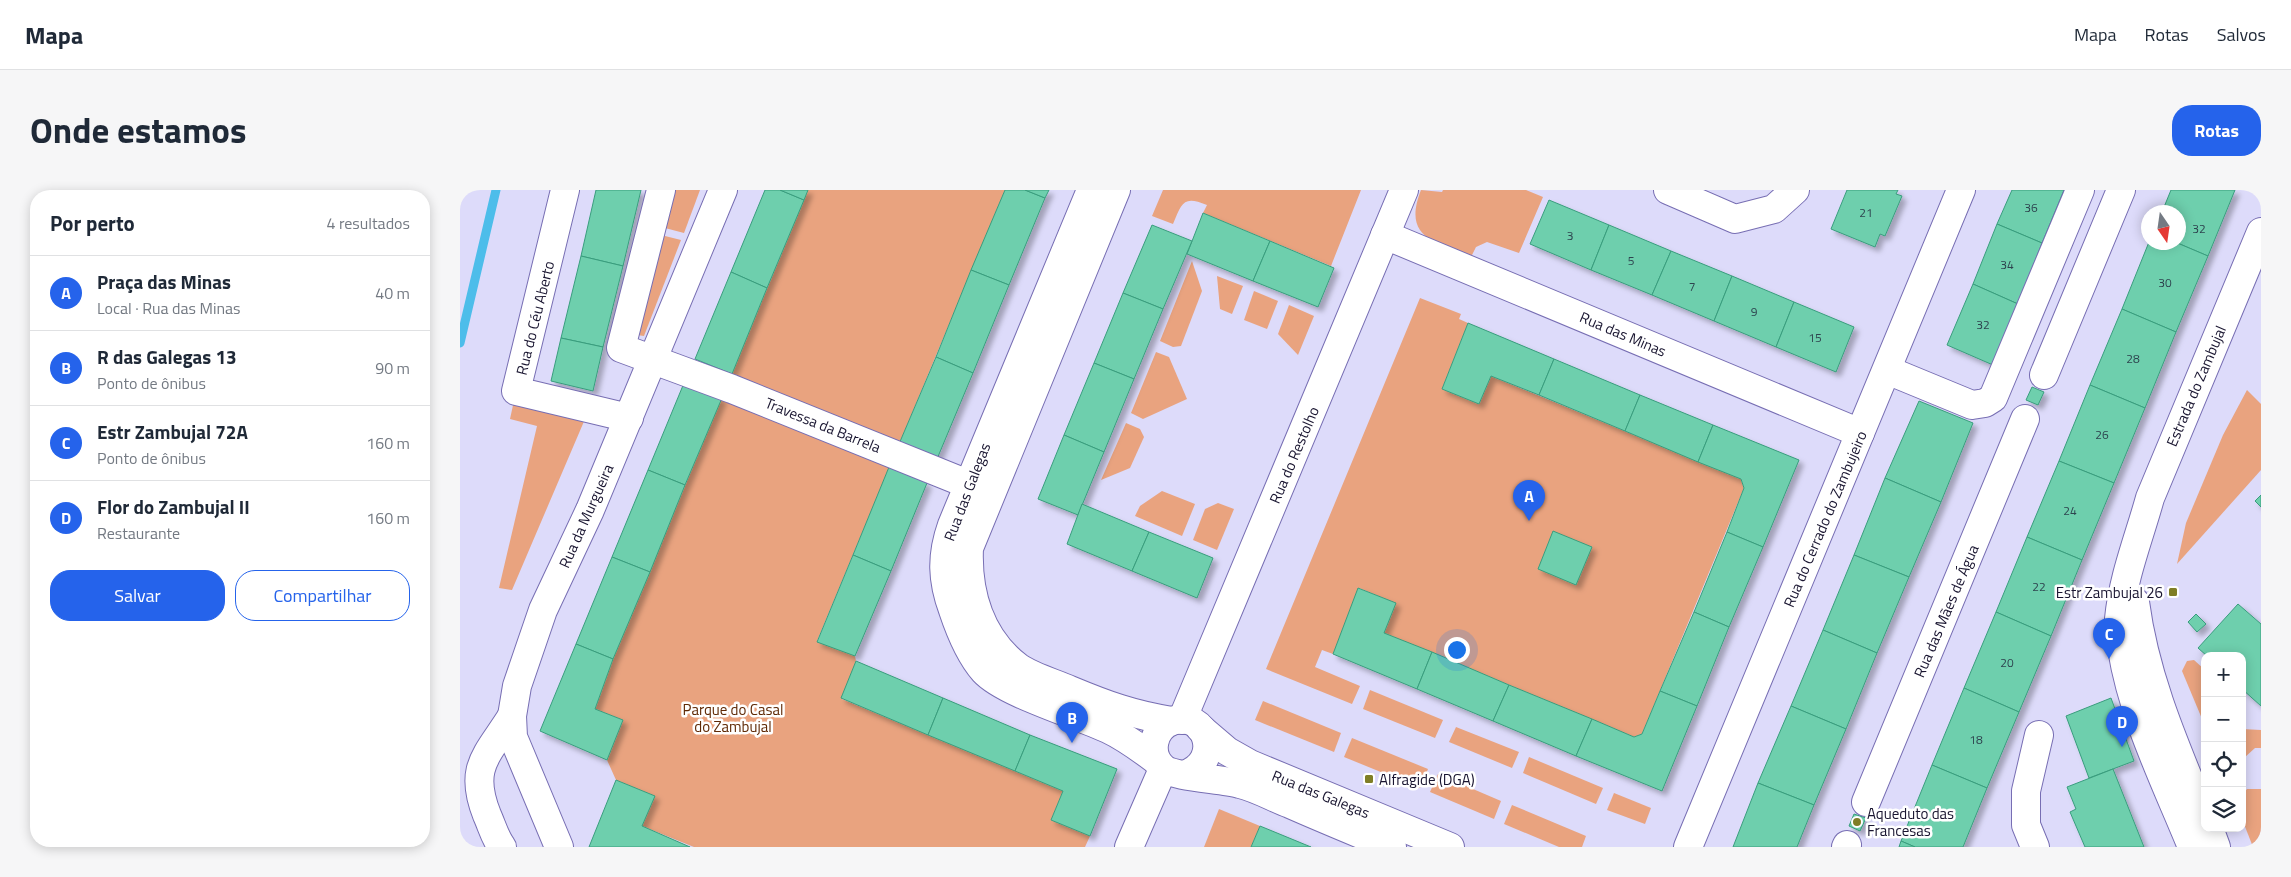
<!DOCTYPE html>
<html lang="pt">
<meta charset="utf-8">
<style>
:root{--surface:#fff;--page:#f6f6f7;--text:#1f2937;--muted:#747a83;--line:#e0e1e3;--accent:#2563eb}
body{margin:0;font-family:"Titillium Web",sans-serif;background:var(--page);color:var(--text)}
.controls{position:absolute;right:15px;bottom:15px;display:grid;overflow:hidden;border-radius:10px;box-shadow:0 2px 12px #0003}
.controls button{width:45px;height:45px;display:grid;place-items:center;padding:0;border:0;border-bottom:1px solid var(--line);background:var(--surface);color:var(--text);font:25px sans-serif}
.compass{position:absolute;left:1681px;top:15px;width:45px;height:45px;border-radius:50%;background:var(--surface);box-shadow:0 2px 12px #0003;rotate:167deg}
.you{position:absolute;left:996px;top:459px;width:18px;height:18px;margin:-12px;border:4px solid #fff;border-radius:50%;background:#1a73e8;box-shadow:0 0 0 8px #1a73e833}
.badge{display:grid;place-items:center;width:32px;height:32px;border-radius:50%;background:var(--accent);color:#fff;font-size:16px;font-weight:700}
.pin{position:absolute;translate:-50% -41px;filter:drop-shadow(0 1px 2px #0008)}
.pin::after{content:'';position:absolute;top:26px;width:18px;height:15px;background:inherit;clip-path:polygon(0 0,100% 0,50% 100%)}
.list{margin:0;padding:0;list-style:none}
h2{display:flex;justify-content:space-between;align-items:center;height:65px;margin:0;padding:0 20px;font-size:21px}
h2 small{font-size:16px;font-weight:400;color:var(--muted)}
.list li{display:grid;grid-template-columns:32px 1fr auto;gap:15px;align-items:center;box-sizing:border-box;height:75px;padding:0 20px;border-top:1px solid var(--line)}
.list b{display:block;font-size:19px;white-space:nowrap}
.list p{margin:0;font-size:16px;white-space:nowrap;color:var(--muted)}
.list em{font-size:16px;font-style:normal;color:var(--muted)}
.actions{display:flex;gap:10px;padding:15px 20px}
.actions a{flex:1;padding:11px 0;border:1px solid var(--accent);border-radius:20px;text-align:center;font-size:18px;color:var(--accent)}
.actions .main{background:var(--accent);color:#fff}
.icon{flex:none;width:28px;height:28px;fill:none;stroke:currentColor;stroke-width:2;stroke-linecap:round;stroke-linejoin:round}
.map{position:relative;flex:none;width:1801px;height:657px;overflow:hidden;border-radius:20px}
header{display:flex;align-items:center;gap:30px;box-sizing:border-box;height:70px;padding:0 25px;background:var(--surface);border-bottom:1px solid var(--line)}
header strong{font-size:24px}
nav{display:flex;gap:28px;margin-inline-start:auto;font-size:18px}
.intro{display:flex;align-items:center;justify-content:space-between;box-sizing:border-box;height:120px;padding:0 30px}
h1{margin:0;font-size:35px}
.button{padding:12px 22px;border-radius:20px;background:var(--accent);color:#fff;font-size:18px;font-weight:700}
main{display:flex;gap:30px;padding:0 30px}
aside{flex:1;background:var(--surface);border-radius:20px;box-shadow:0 2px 12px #0003}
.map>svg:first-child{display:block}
.green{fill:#e9a37f}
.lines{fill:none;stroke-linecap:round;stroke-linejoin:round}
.stream{stroke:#4dbdea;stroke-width:9}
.building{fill:#6ecfad;stroke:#399d7d;filter:url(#shadow)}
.minor-casing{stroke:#776eb3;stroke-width:30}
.minor{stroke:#fff;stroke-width:28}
.poi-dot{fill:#7f7e26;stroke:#fff;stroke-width:2}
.labels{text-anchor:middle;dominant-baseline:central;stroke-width:5;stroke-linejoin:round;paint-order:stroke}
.number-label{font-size:12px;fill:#2e444f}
.street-label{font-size:15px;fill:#191530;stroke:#fff}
.poi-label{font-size:15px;fill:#191530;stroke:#fff;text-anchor:start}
.park-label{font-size:15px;fill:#5f2905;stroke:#fff}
</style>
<header>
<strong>Mapa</strong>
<nav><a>Mapa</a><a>Rotas</a><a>Salvos</a></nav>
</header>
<div class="intro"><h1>Onde estamos</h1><a class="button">Rotas</a></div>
<main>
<aside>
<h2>Por perto<small>4 resultados</small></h2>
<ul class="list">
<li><span class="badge">A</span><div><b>Praça das Minas</b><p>Local · Rua das Minas</p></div><em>40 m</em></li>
<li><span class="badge">B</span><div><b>R das Galegas 13</b><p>Ponto de ônibus</p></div><em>90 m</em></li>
<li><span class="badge">C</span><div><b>Estr Zambujal 72A</b><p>Ponto de ônibus</p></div><em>160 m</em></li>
<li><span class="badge">D</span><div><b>Flor do Zambujal II</b><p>Restaurante</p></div><em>160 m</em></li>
</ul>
<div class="actions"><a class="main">Salvar</a><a>Compartilhar</a></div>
</aside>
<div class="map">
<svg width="1801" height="657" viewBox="0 0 1801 657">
<defs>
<filter id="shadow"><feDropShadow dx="4.5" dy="4.5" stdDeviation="2.5" flood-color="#0004"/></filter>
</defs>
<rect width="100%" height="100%" fill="#dddbfa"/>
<g class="green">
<path d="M215 0H240L224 43 205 38Z"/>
<path d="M348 0H545L357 451 395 466 396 471 382 509 603 601 591 630 630 646 625 657H234L182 636 194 606 156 590 147 570 163 530 135 519 153 469Z"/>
<path d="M703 0H901L871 76 743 23 747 15C723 5 722 13 713 34L692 26Z"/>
<path d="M961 0 982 2 983 0H1066L1083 7 1059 63 1027 52 1016 57 1011 67C975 52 942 48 961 0Z"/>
<path d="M201 45 221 50 184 146 177 145Z"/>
<path d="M732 71 742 101 721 156 713 157 700 151Z"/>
<path d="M757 86 783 96 772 124 760 119Z"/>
<path d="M794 101 818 111 807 139 784 130Z"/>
<path d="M960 108 1001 124 999 129 1008 133 982 199 1019 214 1031 186 1281 289 1284 298 1182 544 1174 547 924 443 935 413 899 398 873 464 862 460 855 477 900 496 892 514 806 479Z"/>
<path d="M829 115 854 126 838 165 818 144Z"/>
<path d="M696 162 709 167 727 209 683 229 671 223Z"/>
<path d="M1787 200 1801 214V280L1717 374 1726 333 1763 245Z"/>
<path d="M55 206 128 222 52 400 39 398 77 236 50 229Z"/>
<path d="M666 233 680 239 684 247 670 278 641 290Z"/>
<path d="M702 301 735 314 722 346 675 326 680 316Z"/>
<path d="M758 313 774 319 757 360 733 350 745 319Z"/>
<path d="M1734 470 1745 480V536L1722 481 1727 471Z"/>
<path d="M910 500 983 530 975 548 903 519Z"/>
<path d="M803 511 881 543 874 562 795 530Z"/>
<path d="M996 537 1059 562 1052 578 989 552Z"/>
<path d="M1782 539 1801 540V558H1795L1784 568 1785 585 1782 587Z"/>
<path d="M892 548 968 579 960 598 884 567Z"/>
<path d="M1069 567 1143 598 1136 614 1063 583Z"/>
<path d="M978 584 1041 611 1034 629 970 602Z"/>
<path d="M1787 599H1801V657H1793L1782 629V605Z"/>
<path d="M1154 603 1191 618 1185 634 1147 620Z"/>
<path d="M1052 615 1126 646 1122 657H1099L1044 634Z"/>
<path d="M759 619 800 636 791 657H744Z"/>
</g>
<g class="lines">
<path class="stream" d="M0 153 36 0"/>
</g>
<g class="building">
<path d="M136 0H181L163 76 121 66Z"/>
<path d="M305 0H320L344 10 307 98 271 82Z"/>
<path d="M320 0H348L344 10Z"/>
<path d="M545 0H565L585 8 549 95 511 80Z"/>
<path d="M565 0H589L585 8Z"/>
<path d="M1387 0H1438L1436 4 1442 6 1425 46 1420 44 1415 57 1371 39Z"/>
<path d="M1552 0H1604L1582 53 1537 34Z"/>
<path d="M1711 0H1775L1748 66 1715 52H1718V22H1702Z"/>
<path d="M1089 10 1149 35 1131 80 1070 54Z"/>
<path d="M743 23 810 51 793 91 727 64Z"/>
<path d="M1537 34 1582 53 1558 114 1513 94Z"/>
<path d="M692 35 732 51 703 119 663 103Z"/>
<path d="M1149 35 1211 61 1192 105 1131 80Z"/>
<path d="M810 51 874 78 858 117 793 91Z"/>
<path d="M1689 52H1715L1748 66 1716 142 1662 119Z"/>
<path d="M1211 61 1272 86 1254 131 1192 105Z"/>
<path d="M121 66 163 76 143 157 101 148Z"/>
<path d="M511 80 549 95 513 183 476 167Z"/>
<path d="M271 82 307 98 272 184 235 169Z"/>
<path d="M1272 86 1334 112 1316 157 1254 131Z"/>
<path d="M1513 94 1558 114 1533 175 1487 155Z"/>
<path d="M663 103 703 119 674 189 634 173Z"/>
<path d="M1334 112 1394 137 1376 182 1316 157Z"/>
<path d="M1662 119 1716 142 1685 218 1630 195Z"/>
<path d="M1008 133 1094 169 1079 205 1031 186 1019 214 982 199Z"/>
<path d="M101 148 143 157 133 201 91 191Z"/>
<path d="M476 167 513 183 477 269 439 254Z"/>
<path d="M1094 169 1180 205 1165 241 1079 205Z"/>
<path d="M634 173 674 189 644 262 604 245Z"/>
<path d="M224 193 262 208 225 295 188 280Z"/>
<path d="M1630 195 1685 218 1654 293 1599 271Z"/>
<path d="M1572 197 1584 202 1578 215 1566 210Z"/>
<path d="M1180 205 1253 235 1238 272 1165 241Z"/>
<path d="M1459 211 1513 233 1481 312 1425 288Z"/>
<path d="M1253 235 1339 270 1303 357 1267 342 1284 298 1281 289 1238 272Z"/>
<path d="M604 245 644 262 618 325 578 309Z"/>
<path d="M1599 271 1654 293 1622 370 1567 347Z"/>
<path d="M429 277 467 293 431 381 393 365Z"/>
<path d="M188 280 225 295 190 382 152 367Z"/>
<path d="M1425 288 1481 312 1449 387 1394 365Z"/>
<path d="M1801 305V317L1795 311Z"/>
<path d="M622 314 689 342 672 381 607 354Z"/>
<path d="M1093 341 1132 357 1116 395 1078 379Z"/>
<path d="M689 342 753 368 737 408 672 381Z"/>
<path d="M1267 342 1303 357 1269 437 1234 422Z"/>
<path d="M1567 347 1622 370 1591 446 1536 422Z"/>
<path d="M393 365 431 381 395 466 357 452Z"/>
<path d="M1394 365 1449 387 1417 463 1363 440Z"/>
<path d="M152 367 190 382 153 469 116 454Z"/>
<path d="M898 398 936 413 924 443 972 462 957 499 873 464Z"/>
<path d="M1778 414 1801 434V516L1782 499V466H1747L1738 458Z"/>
<path d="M1234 422 1269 437 1237 516 1200 501Z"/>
<path d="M1536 422 1591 446 1559 522 1504 498Z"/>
<path d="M1736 424 1746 434 1737 442 1728 432Z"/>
<path d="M1363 440 1417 463 1386 539 1331 516Z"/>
<path d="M116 454 153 469 135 519 163 530 147 570 80 541Z"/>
<path d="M972 462 1049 495 1033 531 957 499Z"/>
<path d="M396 471 483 508 468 545 381 508Z"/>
<path d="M1049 495 1132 529 1116 566 1033 531Z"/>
<path d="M1504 498 1559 522 1527 598 1472 575Z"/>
<path d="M1200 501 1237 516 1202 601 1116 566 1132 529 1174 547 1182 544Z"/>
<path d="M483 508 570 545 555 581 468 545Z"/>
<path d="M1651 508 1674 571 1629 588 1606 526Z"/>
<path d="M1331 516 1386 539 1354 615 1298 593Z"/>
<path d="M570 545 657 579 630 646 591 630 603 601 555 581Z"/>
<path d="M1472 575 1527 598 1503 657H1455L1441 651Z"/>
<path d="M1653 579 1684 657H1625L1610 622 1616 619 1607 597Z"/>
<path d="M156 590 195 606 182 636 230 657H129Z"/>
<path d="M1298 593 1354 615 1337 657H1273Z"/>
<path d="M1394 624 1406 628 1400 641 1389 636Z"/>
<path d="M800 636 851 657H791Z"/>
<path d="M1441 651 1455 657H1439Z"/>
</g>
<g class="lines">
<g class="minor-casing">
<g id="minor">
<path d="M105 0 56 201 169 228"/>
<path d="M201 0 161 158 272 199 525 301"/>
<path d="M631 0 492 335C481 366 482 390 493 420 500 441 509 464 524 481 544 503 618 525 648 539 665 547 680 558 696 570"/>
<path d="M656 0 509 358C507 403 520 448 558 477 572 487 594 493 610 500 646 515 673 525 712 531"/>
<path d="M1208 0 1275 29 1314 19 1335 0"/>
<path d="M925 45 1400 243"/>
<path d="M1427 180 1512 215 1525 213 1533 208 1620 0"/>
<path d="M1584 185 1661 0"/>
<path d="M1675 412C1685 489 1716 558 1745 629"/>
<path d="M722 530 944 0"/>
<path d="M740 538 767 561 790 574 990 657"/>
<path d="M724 585C765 571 746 519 712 531 693 538 687 564 703 578 713 587 763 589 780 594 797 598 814 608 830 614 864 629 898 643 932 657"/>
<path d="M1406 612 1565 229"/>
<path d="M1749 638 1756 657"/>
<path d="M42 657C35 648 32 636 27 625 8 577 27 566 52 526"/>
<path d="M99 657 53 547 52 526 57 496 83 420 130 320 263 0"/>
<path d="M669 657 703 579"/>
<path d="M1228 657 1501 0"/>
<path d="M1386 657 1387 655"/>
<path d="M1575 657 1566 635V601L1579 545"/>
<path d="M1732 657C1706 593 1673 528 1662 459 1661 450 1658 439 1659 429 1663 387 1679 348 1690 308L1801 42"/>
</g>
</g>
<use href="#minor" class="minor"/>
</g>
<g class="poi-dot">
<rect x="1708" y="397" width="10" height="10" rx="2.5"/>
<rect x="904" y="584" width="10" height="10" rx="2.5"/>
<circle cx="1397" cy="632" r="5"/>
</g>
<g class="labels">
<g class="number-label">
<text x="1571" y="17">36</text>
<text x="1406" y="22">21</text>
<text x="1739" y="38">32</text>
<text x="1110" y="45">3</text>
<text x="1171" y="70">5</text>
<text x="1547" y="74">34</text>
<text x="1705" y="92">30</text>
<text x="1232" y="96">7</text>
<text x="1294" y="121">9</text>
<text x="1523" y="134">32</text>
<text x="1355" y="147">15</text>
<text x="1673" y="168">28</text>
<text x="1642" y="244">26</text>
<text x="1610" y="320">24</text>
<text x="1579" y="396">22</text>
<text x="1547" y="472">20</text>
<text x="1516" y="549">18</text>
</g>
<g class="street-label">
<text transform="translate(75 128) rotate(-76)">Rua do Céu Aberto</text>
<text transform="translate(1163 144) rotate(23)">Rua das Minas</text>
<text transform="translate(1736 196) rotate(-67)">Estrada do Zambujal</text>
<text transform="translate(363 235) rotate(22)">Travessa da Barrela</text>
<text transform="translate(834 265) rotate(-67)">Rua do Restolho</text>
<text transform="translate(507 302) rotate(-69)">Rua das Galegas</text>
<text transform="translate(126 326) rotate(-66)">Rua da Murgueira</text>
<text transform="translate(1365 329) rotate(-67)">Rua do Cerrado do Zambujeiro</text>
<text transform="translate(1486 421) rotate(-67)">Rua das Mães de Água</text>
<text transform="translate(861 604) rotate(22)">Rua das Galegas</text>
</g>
<g class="poi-label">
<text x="1703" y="402" text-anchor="end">Estr Zambujal 26</text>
<text x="919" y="589">Alfragide (DGA)</text>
<text x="1407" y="623">Aqueduto das<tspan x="1407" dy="17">Francesas</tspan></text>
</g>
<g class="park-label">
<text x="273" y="519">Parque do Casal<tspan x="273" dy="17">do Zambujal</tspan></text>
</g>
</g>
</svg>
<div class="controls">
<button>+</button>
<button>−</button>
<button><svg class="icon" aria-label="locate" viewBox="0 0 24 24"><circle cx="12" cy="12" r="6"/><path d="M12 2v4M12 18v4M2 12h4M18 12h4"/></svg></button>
<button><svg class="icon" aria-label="layers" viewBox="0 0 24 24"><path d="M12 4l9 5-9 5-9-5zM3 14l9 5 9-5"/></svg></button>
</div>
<svg class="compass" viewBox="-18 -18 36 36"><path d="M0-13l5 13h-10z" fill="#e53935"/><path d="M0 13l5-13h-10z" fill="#747a83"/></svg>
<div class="you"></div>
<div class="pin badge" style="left:1069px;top:331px">A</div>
<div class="pin badge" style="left:612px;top:553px">B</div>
<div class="pin badge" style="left:1649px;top:469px">C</div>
<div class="pin badge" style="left:1662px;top:557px">D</div>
</div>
</main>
